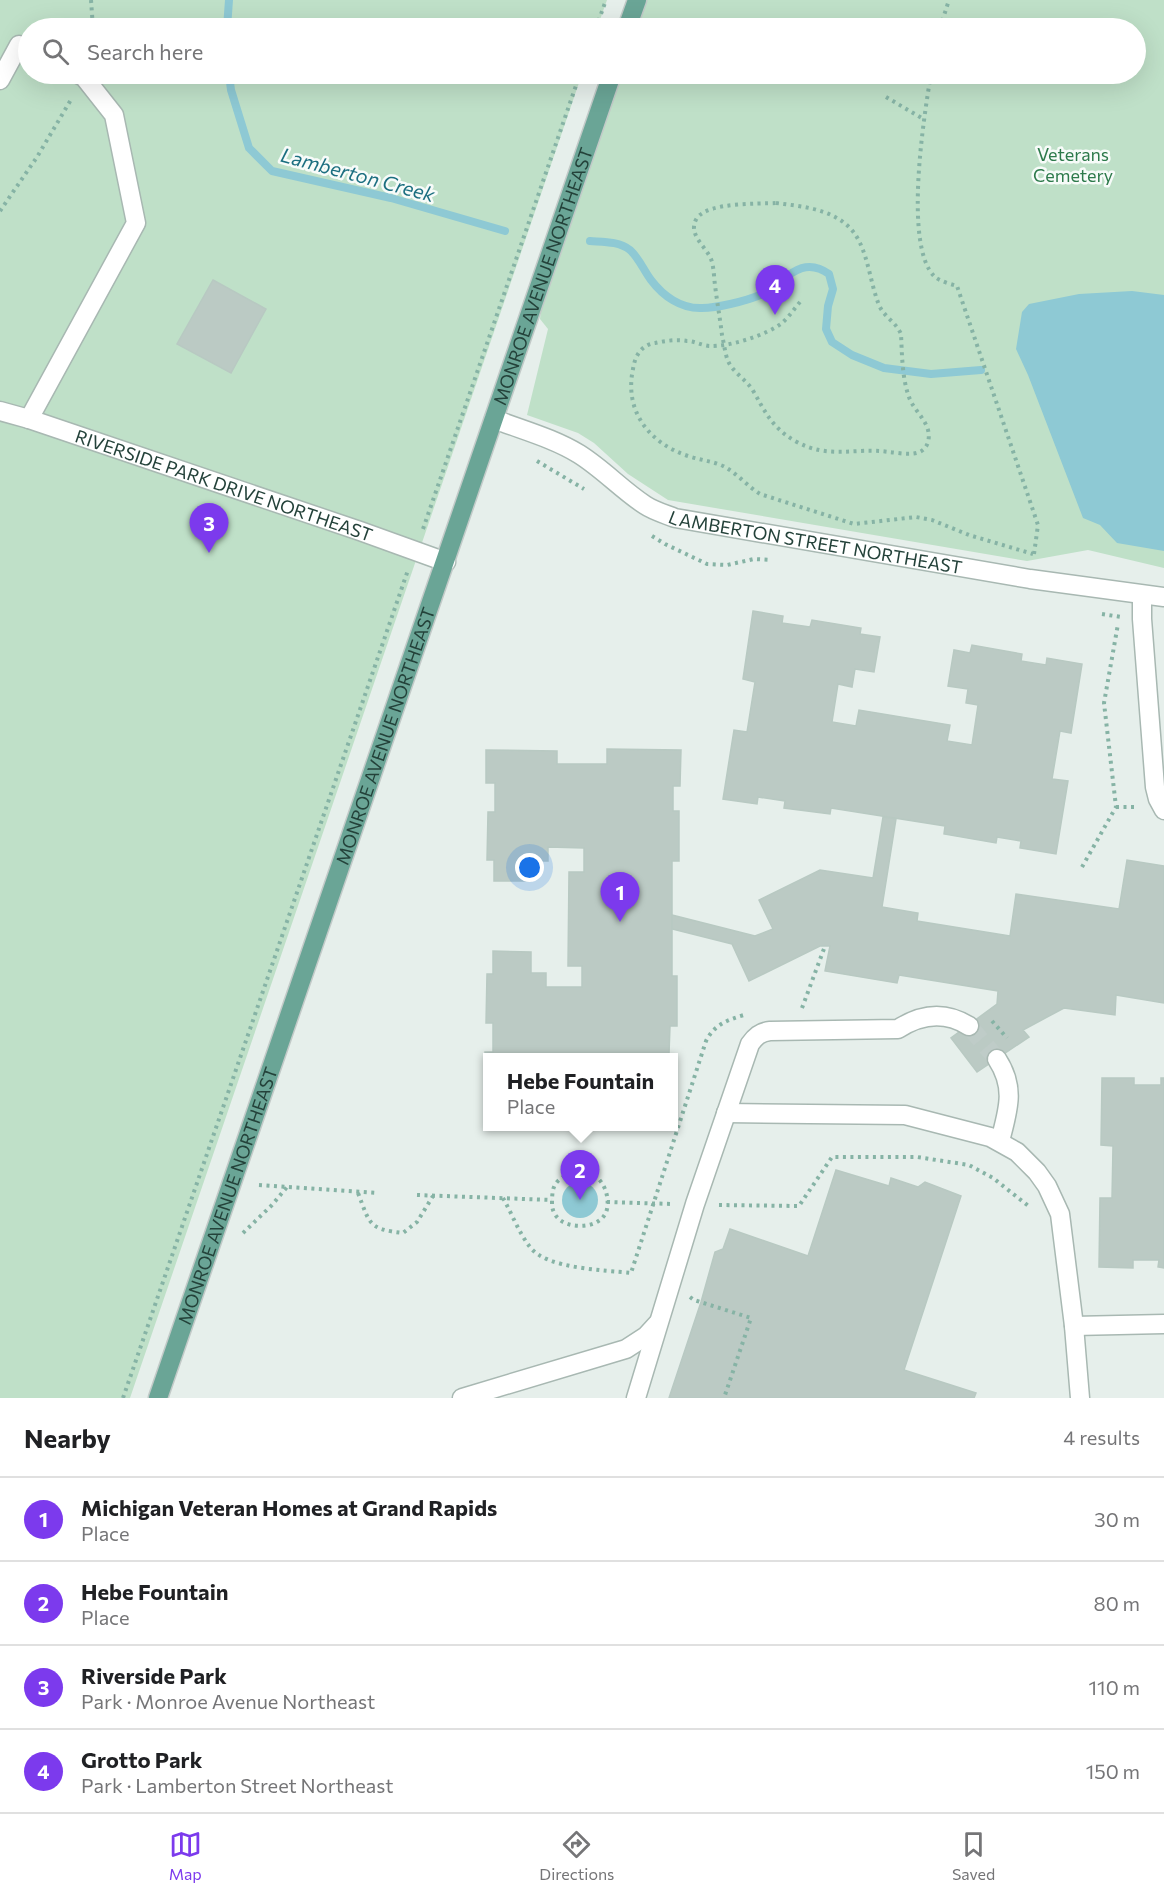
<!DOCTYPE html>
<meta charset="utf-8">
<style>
:root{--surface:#fff;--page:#f6f6f6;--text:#202124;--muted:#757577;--line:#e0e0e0;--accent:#7c3aed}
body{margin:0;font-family:Commissioner,sans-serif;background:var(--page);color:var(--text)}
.you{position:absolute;left:530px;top:868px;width:21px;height:21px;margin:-15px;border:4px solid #fff;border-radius:50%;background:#1a73e8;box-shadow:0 0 0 9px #1a73e833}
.badge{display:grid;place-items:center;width:39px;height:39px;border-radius:50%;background:var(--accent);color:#fff;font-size:20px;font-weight:700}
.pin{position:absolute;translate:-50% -50px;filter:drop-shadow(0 2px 3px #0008)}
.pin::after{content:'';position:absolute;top:32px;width:21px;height:18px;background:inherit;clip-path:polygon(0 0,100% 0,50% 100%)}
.popup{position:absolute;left:483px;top:1053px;width:195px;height:78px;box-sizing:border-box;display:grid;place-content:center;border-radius:0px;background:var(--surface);filter:drop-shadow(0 2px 4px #0005);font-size:20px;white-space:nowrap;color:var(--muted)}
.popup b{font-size:22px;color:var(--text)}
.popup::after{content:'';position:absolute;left:50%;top:100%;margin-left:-12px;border:12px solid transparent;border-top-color:var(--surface)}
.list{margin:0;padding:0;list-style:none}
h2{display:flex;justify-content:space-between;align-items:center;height:78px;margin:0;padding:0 24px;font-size:26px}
h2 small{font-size:20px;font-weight:400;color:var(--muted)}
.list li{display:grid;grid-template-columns:39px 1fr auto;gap:18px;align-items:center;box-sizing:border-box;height:84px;padding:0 24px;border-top:2px solid var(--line)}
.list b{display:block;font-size:22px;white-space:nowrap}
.list p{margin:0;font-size:20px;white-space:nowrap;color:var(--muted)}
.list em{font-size:20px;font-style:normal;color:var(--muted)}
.icon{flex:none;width:33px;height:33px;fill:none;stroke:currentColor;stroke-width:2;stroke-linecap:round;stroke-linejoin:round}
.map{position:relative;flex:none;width:1164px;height:1398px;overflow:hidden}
.search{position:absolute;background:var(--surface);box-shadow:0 6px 24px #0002;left:18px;right:18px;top:18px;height:66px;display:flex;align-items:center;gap:15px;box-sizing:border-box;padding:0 21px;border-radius:33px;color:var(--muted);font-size:22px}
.sheet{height:414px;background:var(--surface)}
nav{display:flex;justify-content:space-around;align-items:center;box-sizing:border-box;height:84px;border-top:2px solid var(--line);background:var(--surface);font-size:16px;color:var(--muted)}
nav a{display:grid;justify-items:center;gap:3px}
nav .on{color:var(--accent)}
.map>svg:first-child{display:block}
.green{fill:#bfe0c8}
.water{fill:#8ec9d4}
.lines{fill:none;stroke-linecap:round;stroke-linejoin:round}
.stream{stroke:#8ec9d4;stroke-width:8}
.building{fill:#bbcac4;stroke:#b8c9c2;stroke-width:1.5}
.minor-tunnel{stroke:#bfccc8;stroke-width:18;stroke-dasharray:18 9;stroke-linecap:butt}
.minor-casing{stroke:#a8b8b2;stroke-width:21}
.major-casing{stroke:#c2cac8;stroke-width:21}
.path{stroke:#86b3a5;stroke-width:4;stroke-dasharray:3 4.5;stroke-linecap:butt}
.minor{stroke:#fff;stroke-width:18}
.major{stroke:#6aa596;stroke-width:18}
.labels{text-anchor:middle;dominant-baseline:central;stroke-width:5;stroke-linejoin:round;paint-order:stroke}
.park-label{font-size:18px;fill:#2d7a4b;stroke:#f7fbf9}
.street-label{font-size:18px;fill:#24423a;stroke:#f7fbf9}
.water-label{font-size:20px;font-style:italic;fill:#1c6f80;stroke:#f7fbf9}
</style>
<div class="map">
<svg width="1164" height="1398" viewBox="0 0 1164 1398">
<rect width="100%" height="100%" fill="#e6efeb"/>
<g class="green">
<path d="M0 0H607L597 28H28V74H582L130 1398H0Z"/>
<path d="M647 0H1164V568L1088 550 1027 561 668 500 628 474 594 443 578 433 527 415 548 329 540 319 541 310 622 74H1136V28H637Z"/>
</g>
<g class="water">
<path d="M1132 291 1164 295V551L1117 543 1100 525 1083 518 1028 375 1016 349 1022 312 1029 304 1079 294Z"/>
<circle cx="580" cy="1200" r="18"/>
</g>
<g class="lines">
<g class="stream">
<path d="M227 28 229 0"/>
<path d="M229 74 231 90 249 148 272 171 391 198 505 231"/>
<path d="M590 241C602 242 619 241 630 250 639 258 644 271 651 280 663 296 681 309 702 308 717 308 746 301 760 295 783 284 800 253 829 274L833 289 828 306 826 329 832 342 852 355 884 368 931 374 981 370"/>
</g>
</g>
<g class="building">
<path d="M213 280 266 309 231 373 177 344Z"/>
<path d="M753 611 783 616 782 623 810 627 812 620 861 628 860 634 880 637 874 672 855 669 852 687 838 684 832 722 856 726 859 710 950 725 947 741 972 745 978 705 966 703 968 689 948 686 954 650 970 653 972 645 1022 654 1021 661 1046 665 1047 658 1082 664 1071 733 1060 731 1052 779 1068 781 1056 854 1020 848 1021 841 997 837 996 843 944 834 945 826 831 808 830 814 784 808 785 801 758 797 757 804 723 799 734 730 747 732 755 682 743 679Z"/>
<path d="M607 749 681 750 680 786H673V811H679V861H672V976H677V1026H670L669 1054H675V1083H673V1058H487V1082H485V1052H493V1023H486L487 974H493V951L531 952V973H546V987H582V966H568L569 872H584V848L548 847V861H531V881H494V860H487L488 812H495V783H486V750L557 751V764H607Z"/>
<path d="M883 817 896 819 882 907 918 913 917 921 1010 936 1016 894 1119 909 1127 860 1164 866V1003L1116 995 1115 1015 1064 1008 1023 1030 1029 1037 977 1072 951 1038 997 1004 998 991 899 975 897 983 825 971 830 946H820L749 981 732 944 672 929V915L755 936 773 929 759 900 820 870 873 878Z"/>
<path d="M1102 1078H1134V1085H1161V1078H1164V1268L1158 1267 1159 1260H1133V1268L1099 1267 1100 1198H1112L1113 1146 1101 1145Z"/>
<path d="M836 1170 889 1186 891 1178 918 1187 925 1182 961 1196 904 1370 976 1393 974 1398H669L701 1302 715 1252 723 1249 730 1229 808 1256Z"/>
</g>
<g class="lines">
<path class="minor-tunnel" d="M969 1026 997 1059"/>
<g class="minor-casing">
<g id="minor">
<path d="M0 80 19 45 28 49"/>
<path id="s1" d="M0 411 29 419 360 531 446 562"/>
<path d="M29 419 136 223 114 115 84 77 78 74"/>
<path id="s2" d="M494 419C522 430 553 438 579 454 603 469 622 490 645 505 654 511 665 514 675 518L1030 579 1164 597"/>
<path d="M1142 595V619L1155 787 1158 799 1164 810"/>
<path d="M997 1059C1016 1088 1008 1110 1000 1141"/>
<path d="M726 1113 905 1115 990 1137 1017 1152 1037 1172 1047 1186 1060 1214 1074 1326 1080 1398"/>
<path d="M1074 1326 1164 1324"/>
<path d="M462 1398 626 1349 646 1336 657 1324"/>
<path d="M636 1398 695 1204 750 1044C755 1037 760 1032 770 1031L898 1029C921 1014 945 1011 969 1026"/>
</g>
</g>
<g class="major-casing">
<g id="major">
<path d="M627 28 637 0"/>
<path id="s3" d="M158 1398 612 74"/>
</g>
</g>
<g class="path">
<path d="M91 0 93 28"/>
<path d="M596 28 606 0"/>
<path d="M940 28 949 0"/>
<path d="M931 74C924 116 903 247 935 277 940 281 950 284 957 286L1038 525 1034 554"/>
<path d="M886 97 925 120"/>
<path d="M776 203C807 207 845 210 860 243 869 262 871 285 879 305 884 317 896 322 901 334 902 354 902 378 909 397 914 412 933 424 928 442 923 459 902 453 889 452 854 447 829 460 795 441 771 427 765 411 752 389 745 379 733 372 728 361 725 354 724 343 722 335 720 318 717 302 715 285 714 278 714 270 712 262 708 247 686 235 697 218 709 202 757 204 776 203Z"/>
<path d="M0 211 37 157 72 98"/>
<path d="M800 302C794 309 789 317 782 323 767 335 729 347 709 346 701 345 694 341 687 341 677 339 664 341 655 343 641 345 635 356 633 369 624 411 649 443 688 456 700 460 712 461 723 466 737 473 747 486 760 494L854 524 916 517 932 520 969 535 1033 554"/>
<path d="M537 461 584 489"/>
<path d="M423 529 580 74"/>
<path d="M652 536 665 544 707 564 727 565 754 559 772 560"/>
<path d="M1102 614 1121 617"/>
<path d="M1116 807H1136"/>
<path d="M1082 867 1116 807 1104 703 1118 624"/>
<path d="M802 1008 825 946"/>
<path d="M992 1021 1007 1038"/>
<path d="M572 1171C577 1172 582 1171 586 1172 602 1175 610 1194 607 1209 603 1228 573 1230 560 1220 555 1216 552 1210 552 1204 552 1183 555 1182 572 1171Z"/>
<path d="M259 1185 377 1193"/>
<path d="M358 1193C370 1224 368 1229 403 1233L417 1222 433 1196"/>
<path d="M417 1195 552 1200"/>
<path d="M503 1198C512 1214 519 1233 530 1247 546 1269 605 1270 631 1273L706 1041C714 1025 727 1020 744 1015"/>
<path d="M607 1202 672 1204"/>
<path d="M719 1205 799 1206 832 1157H917L969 1165 993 1178 1031 1208"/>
<path d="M243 1233 272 1205 287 1187"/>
<path d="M690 1297 694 1300 751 1318 724 1398"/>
<path d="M123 1398 408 570"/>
</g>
<use href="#minor" class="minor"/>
<use href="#major" class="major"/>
</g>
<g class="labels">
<g class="park-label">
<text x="1073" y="154">Veterans<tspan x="1073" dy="21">Cemetery</tspan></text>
</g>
<g class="street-label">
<text stroke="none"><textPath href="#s3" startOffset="1186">MONROE AVENUE NORTHEAST</textPath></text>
<text stroke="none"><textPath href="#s1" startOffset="236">RIVERSIDE PARK DRIVE NORTHEAST</textPath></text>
<text stroke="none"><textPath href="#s2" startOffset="351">LAMBERTON STREET NORTHEAST</textPath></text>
<text stroke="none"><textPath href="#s3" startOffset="700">MONROE AVENUE NORTHEAST</textPath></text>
<text stroke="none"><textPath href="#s3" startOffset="214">MONROE AVENUE NORTHEAST</textPath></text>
</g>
<g class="water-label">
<text transform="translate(358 174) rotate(15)">Lamberton Creek</text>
</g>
</g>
</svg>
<div class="you"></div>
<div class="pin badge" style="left:620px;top:922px">1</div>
<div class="pin badge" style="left:580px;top:1200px">2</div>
<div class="popup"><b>Hebe Fountain</b>Place</div>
<div class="pin badge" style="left:209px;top:553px">3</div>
<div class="pin badge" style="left:775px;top:315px">4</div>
<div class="search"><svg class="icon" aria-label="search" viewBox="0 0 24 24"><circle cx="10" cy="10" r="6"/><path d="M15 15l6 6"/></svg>Search here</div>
</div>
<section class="sheet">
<h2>Nearby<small>4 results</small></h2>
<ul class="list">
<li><span class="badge">1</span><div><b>Michigan Veteran Homes at Grand Rapids</b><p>Place</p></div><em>30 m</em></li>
<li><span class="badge">2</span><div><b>Hebe Fountain</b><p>Place</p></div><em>80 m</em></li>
<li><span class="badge">3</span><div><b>Riverside Park</b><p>Park · Monroe Avenue Northeast</p></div><em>110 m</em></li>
<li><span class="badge">4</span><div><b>Grotto Park</b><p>Park · Lamberton Street Northeast</p></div><em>150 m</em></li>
</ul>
</section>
<nav>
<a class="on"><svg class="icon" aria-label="map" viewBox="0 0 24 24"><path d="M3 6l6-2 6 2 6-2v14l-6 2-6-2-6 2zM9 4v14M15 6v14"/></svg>Map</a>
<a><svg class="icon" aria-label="directions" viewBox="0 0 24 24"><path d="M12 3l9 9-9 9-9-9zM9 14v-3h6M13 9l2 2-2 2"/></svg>Directions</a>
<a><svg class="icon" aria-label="saved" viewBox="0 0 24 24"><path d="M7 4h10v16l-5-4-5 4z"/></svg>Saved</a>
</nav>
